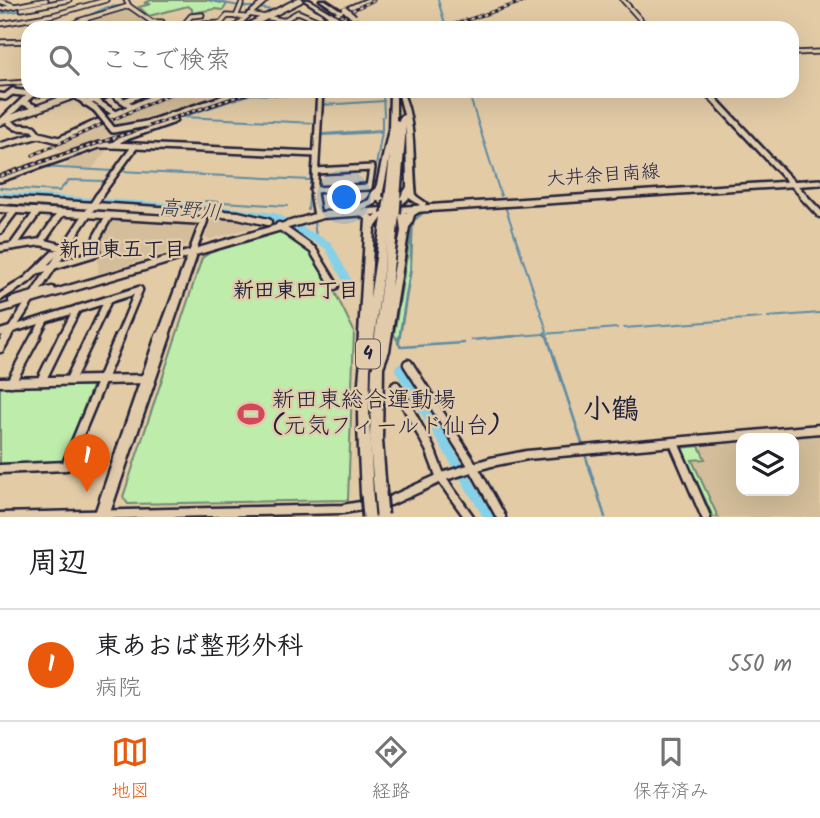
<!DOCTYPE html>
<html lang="ja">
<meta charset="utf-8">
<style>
:root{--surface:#fff;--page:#f2f2f2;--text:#202124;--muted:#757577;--line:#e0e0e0;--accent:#ea580c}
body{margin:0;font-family:Kalam,"Klee One",sans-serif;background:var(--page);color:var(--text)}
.controls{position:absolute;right:21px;bottom:21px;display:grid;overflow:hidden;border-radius:14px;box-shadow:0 7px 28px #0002}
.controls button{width:63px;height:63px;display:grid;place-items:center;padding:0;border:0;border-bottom:2px solid var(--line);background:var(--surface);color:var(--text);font:35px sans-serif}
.you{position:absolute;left:345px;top:198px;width:24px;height:24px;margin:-18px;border:5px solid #fff;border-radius:50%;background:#1a73e8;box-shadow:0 0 0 10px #1a73e833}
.badge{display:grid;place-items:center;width:46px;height:46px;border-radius:50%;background:var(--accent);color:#fff;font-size:23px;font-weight:700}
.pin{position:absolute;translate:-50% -58px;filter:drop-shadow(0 2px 4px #0008)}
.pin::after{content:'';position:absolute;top:37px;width:24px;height:21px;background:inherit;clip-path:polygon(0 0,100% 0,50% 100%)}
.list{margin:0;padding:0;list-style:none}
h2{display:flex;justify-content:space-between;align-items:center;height:91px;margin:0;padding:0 28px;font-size:30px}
h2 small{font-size:23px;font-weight:400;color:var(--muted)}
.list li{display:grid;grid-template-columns:46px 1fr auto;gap:21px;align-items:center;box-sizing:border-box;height:112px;padding:0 28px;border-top:2px solid var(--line)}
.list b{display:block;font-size:26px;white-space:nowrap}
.list p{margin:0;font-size:23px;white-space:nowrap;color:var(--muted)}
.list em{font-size:23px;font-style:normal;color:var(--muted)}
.icon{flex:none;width:38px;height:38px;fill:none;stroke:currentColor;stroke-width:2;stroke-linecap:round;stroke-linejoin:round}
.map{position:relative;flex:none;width:820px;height:517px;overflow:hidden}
.search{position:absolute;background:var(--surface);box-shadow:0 7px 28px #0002;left:21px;right:21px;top:21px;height:77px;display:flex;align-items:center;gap:18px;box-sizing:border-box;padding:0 24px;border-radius:21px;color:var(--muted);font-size:26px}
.sheet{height:203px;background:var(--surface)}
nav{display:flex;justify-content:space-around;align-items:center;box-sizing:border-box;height:98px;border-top:2px solid var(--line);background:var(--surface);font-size:19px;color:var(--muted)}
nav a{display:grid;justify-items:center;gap:4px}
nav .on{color:var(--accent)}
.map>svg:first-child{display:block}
.built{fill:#d3bd9a}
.green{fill:#bdecab;stroke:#708773;stroke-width:2}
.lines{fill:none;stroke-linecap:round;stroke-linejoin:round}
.stream-far1{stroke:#5f8ba3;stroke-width:2}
.stream{stroke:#5f8ba3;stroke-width:2.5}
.river-far2{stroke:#87d1e8;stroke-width:6}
.river-far1{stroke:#87d1e8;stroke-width:8}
.river{stroke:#87d1e8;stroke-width:10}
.minor-far3-casing{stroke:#22223b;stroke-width:7}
.minor-far2-casing{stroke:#22223b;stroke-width:10}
.minor-far1-casing{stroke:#22223b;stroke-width:11}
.minor-casing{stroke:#22223b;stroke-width:13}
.major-far1-casing{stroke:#22223b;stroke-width:9}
.major-casing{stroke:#22223b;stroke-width:10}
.highway-casing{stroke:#22223b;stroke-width:5}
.minor-far3{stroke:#e1cbab;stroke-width:3.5}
.minor-far2{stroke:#e1cbab;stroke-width:5}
.minor-far1{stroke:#e1cbab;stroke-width:6}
.minor{stroke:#e1cbab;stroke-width:8}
.major-far1{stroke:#e1cbab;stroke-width:5}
.major{stroke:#e1cbab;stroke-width:6}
.highway{fill:#e1cbab;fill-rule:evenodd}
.rail-casing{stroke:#22223b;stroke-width:3.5}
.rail{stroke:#e1cbab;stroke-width:2;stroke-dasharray:3.5;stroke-linecap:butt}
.minor-bridge-casing{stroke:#22223b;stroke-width:10;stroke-linecap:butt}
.highway-bridge-far2-casing{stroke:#22223b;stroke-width:9;stroke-linecap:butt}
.highway-bridge-far1-casing{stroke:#22223b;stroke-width:14;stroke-linecap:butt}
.highway-bridge-casing{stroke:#22223b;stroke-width:17;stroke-linecap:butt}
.minor-bridge{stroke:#e1cbab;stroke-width:5}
.highway-bridge-far2{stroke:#e1cbab;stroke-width:5}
.highway-bridge-far1{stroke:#e1cbab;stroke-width:9}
.highway-bridge{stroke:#e1cbab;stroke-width:11}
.labels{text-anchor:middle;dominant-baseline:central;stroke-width:5;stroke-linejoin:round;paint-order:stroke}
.shield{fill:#e1cbab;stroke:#5b555d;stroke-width:2}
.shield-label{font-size:18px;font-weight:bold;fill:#22223b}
.street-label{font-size:19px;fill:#22223b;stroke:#e1cbab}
.water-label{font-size:21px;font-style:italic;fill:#313c55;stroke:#e1cbab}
.neighbourhood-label{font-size:21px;font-weight:bold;fill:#22223b;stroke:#e1cbab}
.near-poi-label{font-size:23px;fill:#22223b;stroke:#e1cbab;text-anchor:start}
.near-quarter-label{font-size:28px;font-weight:bold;fill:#22223b;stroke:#e1cbab}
</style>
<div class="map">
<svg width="820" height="517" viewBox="0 0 820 517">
<rect width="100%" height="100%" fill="#e3cba6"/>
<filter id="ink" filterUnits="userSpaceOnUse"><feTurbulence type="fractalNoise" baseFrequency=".0143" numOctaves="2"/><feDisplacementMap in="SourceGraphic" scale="14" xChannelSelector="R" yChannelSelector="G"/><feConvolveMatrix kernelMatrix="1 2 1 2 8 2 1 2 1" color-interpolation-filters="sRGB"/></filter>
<g filter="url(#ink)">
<g class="built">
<path d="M129 8 149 24 134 28H94L92 27 93 24 76 23Z"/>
<path d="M178 91H240L63 152 55 147Z"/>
<path d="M100 146 109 147 92 169 64 168 76 154Z"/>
<path d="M213 214 258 219 260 225 210 239 205 237Z"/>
<path d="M131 218 200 222 193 239 183 247 98 274 99 236 106 224Z"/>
<path d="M820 436V517H713L681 448 741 443V491H794V438Z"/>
</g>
<g class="green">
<path d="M152 0H207L227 4 223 10 215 9 192 13V9L188 6 149 16 139 7 151 4 144 3Z"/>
<path d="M413 220 411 270 399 343 394 334Z"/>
<path d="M281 230 316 254 354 331 348 500 128 504 123 497 202 258 211 252Z"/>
<path d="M93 384 64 460 60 463 0 465V386Z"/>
<path d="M699 446 705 459 692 460 718 517H713L681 448Z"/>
</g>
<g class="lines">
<g class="stream-far1">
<path d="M209 0 239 6"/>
<path d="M438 0 445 24"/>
<path d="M243 7H255"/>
<path d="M259 8 273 10"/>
<path d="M3 13 42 8"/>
<path d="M90 15 108 7 121 6"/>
<path d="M63 28 69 24"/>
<path d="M307 28 321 22"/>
<path d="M383 91 384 116"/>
<path d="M468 91 501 196"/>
<path d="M254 92 317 95"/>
<path d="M322 105 384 101"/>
<path d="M182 117 251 94 316 97"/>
<path d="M183 117 315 123"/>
<path d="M320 128 323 91"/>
<path d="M323 134 382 130V117"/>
<path d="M323 135 382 132 376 166"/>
<path d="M42 167 113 171"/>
<path d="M119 171 310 180"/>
<path d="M0 188 59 191 69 180 105 181"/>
<path d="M205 201 287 206"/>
<path d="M505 206 547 331 543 334 549 338"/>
<path d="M308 210 317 99"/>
<path d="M314 222 316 237"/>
<path d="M768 317 820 313"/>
<path d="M624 328 761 318"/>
<path d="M399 338 410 271 412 222 422 214"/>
<path d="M495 338 617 328"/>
</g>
<g class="stream">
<path d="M399 336 398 343 401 347 464 343"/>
<path d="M547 336 583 446"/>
<path d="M472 340 516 336"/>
<path d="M585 454 605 517"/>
</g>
<path class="river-far2" d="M0 196 21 197"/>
<path class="river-far1" d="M0 196 227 211 274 217 328 245 350 286"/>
<path class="river" d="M400 369 489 517"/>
<g class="minor-far3-casing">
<g id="minor-far3">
<path d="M623 0 648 28"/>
<path d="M0 1 15 6"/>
<path d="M129 6 152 22H162"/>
<path d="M0 9 46 0"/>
<path d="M22 9 69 0"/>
<path d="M249 14 281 20 300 28"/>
<path d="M236 17 243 0"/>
<path d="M185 23 191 16 202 15"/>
<path d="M0 24 53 15 106 0"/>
<path d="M157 27 221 23 227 16 244 17"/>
<path d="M68 28 78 21 129 6 126 0"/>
<path d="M234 28 266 0"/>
<path d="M270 28 298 12 319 21 368 0"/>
<path d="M0 42 28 41"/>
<path d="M792 53 820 52"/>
<path d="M0 84 28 82"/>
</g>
</g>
<g class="minor-far2-casing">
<g id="minor-far2">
<path d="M121 91 116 96 133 107"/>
<path d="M706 91 805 197"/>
<path d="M12 92 32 94 62 91"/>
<path d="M33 93 23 102 38 109"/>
<path d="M75 95 96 109"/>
<path d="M0 96 5 97 13 91"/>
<path d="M94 100 115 91"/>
<path d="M125 101 148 91"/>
<path d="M85 103 94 100 116 114"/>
<path d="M171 115 174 119 172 121 121 139 113 145 316 154"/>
<path d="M3 120 24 100"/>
<path d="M6 120 16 127 33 128 39 135"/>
<path d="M146 124 245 91"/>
<path d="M0 146 39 135 59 140 167 91"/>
<path d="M0 179 99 145H113"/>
<path d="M313 190 369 187 372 168 315 171"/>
<path d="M98 197 135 146"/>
<path d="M314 197 320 91"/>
<path d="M588 197 820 182"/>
</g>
</g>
<g class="minor-far1-casing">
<g id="minor-far1">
<path d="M314 196 317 213"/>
<path d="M803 196 820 214"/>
<path d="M0 200 238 215 268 222"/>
<path d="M0 209 204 221 160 338"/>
<path d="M279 226 313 250 335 286"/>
<path d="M0 230 15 210"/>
<path d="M41 242 61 213"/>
<path d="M13 246 38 211"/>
<path d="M0 248 41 242 64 248"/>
<path d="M40 270 96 253 97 237 109 216"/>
<path d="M34 295 99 196"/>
<path d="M0 297 27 280 54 254 62 251"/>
<path d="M12 301 52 290"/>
<path d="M0 309 322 215 615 196"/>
<path d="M0 333 139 290"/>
<path d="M6 338 30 301"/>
<path d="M35 338 45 319"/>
<path d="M62 338 77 309"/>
<path d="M90 338 108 300"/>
<path d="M119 338 139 290"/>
<path d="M165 338 193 257"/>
</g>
</g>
<g class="minor-casing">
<g id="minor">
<path d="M0 348 7 336"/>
<path d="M408 364 474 468 501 517"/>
<path d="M70 380 91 336"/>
<path d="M41 381 63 336"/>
<path d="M0 382 149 379"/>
<path d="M11 382 36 336"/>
<path d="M396 386 430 449 441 478 469 517"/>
<path d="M674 443 706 517"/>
<path d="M0 469 66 466 120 336"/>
<path d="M105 515 166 336"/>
<path d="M0 517 343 509 390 501 445 476 491 462 527 455 820 429"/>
<path d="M98 517 160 336"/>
</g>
</g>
<g class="major-far1-casing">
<path id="major-far1" d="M244 28 300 0"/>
</g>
<g class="major-casing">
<path id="major" d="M0 122 86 91"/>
</g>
<g class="highway-casing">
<g id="highway">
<path d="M304 0H309L334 15 329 16Z"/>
<path d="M320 0H325L342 11 338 12Z"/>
<path d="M348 17H352L364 28H358L348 19Z"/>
<path d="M339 21H343L353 28H347L339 23Z"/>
<path d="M393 91 396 93V120L399 121 401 116 404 115 398 91H402C417 124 412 160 416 196L426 203 425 205 427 207 414 215 411 225 409 227 389 351 383 367 382 440 386 492 384 496 380 498 376 496 374 492 370 440 372 369 379 348 375 347 374 344 388 233 370 369 369 418 373 494 371 498 367 500 363 498 361 494C359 447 355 400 362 354L359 353 358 350 366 219 357 214V210L354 208 355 206 369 200 372 191 376 189 389 129 390 93ZM406 126 407 187 400 198ZM390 156 385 199 382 196ZM409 198 420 205 406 213 398 208ZM377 200 386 208 374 217 361 210 375 204ZM399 215 401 231 391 287ZM382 218 370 298 374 229Z"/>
</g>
</g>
<use href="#minor-far3" class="minor-far3"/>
<use href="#minor-far2" class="minor-far2"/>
<use href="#minor-far1" class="minor-far1"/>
<use href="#minor" class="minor"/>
<use href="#major-far1" class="major-far1"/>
<use href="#major" class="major"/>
<use href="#highway" class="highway"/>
<g class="rail-casing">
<g id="rail">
<path d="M314 28 374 0"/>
<path d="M443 28 528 0"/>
<path d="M33 155 177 91"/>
<path d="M0 176 254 91"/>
</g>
</g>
<use href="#rail" class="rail"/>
<g class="minor-bridge-casing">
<path id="minor-bridge" d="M96 109 113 130 146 124"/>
</g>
<g class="highway-bridge-far2-casing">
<g id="highway-bridge-far2">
<path d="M345 9 354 17"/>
<path d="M331 15 341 22"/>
</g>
</g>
<g class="highway-bridge-far1-casing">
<g id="highway-bridge-far1">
<path d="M387 214 389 200"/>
<path d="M395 214 396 199"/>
</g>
</g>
<g class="highway-bridge-casing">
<g id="highway-bridge">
<path d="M380 492 382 515"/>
<path d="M367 494 369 517"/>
</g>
</g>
<use href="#minor-bridge" class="minor-bridge"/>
<use href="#highway-bridge-far2" class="highway-bridge-far2"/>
<use href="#highway-bridge-far1" class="highway-bridge-far1"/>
<use href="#highway-bridge" class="highway-bridge"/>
</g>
</g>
<defs>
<g id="stadium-bare" transform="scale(2.1)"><path d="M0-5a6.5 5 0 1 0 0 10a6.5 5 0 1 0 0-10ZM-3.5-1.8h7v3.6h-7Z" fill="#d1495b" stroke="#e1cbab" stroke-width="2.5" paint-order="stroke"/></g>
</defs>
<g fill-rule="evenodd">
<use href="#stadium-bare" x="251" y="414"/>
</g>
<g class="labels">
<rect class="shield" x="356" y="339.5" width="24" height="29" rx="5"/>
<g class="shield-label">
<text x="368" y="354">4</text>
</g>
<g class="street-label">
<text transform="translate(603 176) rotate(-4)">大井余目南線</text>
</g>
<g class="water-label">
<text transform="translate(190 211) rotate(5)">高野川</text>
</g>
<g class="neighbourhood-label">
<text x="122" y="250">新田東五丁目</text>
<text x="296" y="291">新田東四丁目</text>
</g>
<g class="near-poi-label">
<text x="272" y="401">新田東総合運動場<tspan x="272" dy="26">(元気フィールド仙台)</tspan></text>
</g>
<g class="near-quarter-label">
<text x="611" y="410">小鶴</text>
</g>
</g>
</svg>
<div class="controls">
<button><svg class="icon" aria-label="layers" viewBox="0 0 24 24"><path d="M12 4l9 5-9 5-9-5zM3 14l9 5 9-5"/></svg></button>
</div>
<div class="you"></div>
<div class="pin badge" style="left:87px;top:492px">1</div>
<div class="search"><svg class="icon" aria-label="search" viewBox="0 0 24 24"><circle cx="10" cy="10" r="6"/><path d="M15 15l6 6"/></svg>ここで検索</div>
</div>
<section class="sheet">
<h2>周辺<small></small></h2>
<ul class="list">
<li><span class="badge">1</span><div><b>東あおば整形外科</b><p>病院</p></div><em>550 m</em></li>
</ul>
</section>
<nav>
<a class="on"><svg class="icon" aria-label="map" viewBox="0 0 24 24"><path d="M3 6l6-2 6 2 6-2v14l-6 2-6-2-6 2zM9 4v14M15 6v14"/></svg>地図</a>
<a><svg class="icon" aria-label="directions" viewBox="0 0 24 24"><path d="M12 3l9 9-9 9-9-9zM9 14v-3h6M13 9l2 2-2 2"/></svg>経路</a>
<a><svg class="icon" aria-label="saved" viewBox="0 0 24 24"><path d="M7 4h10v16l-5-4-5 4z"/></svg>保存済み</a>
</nav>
